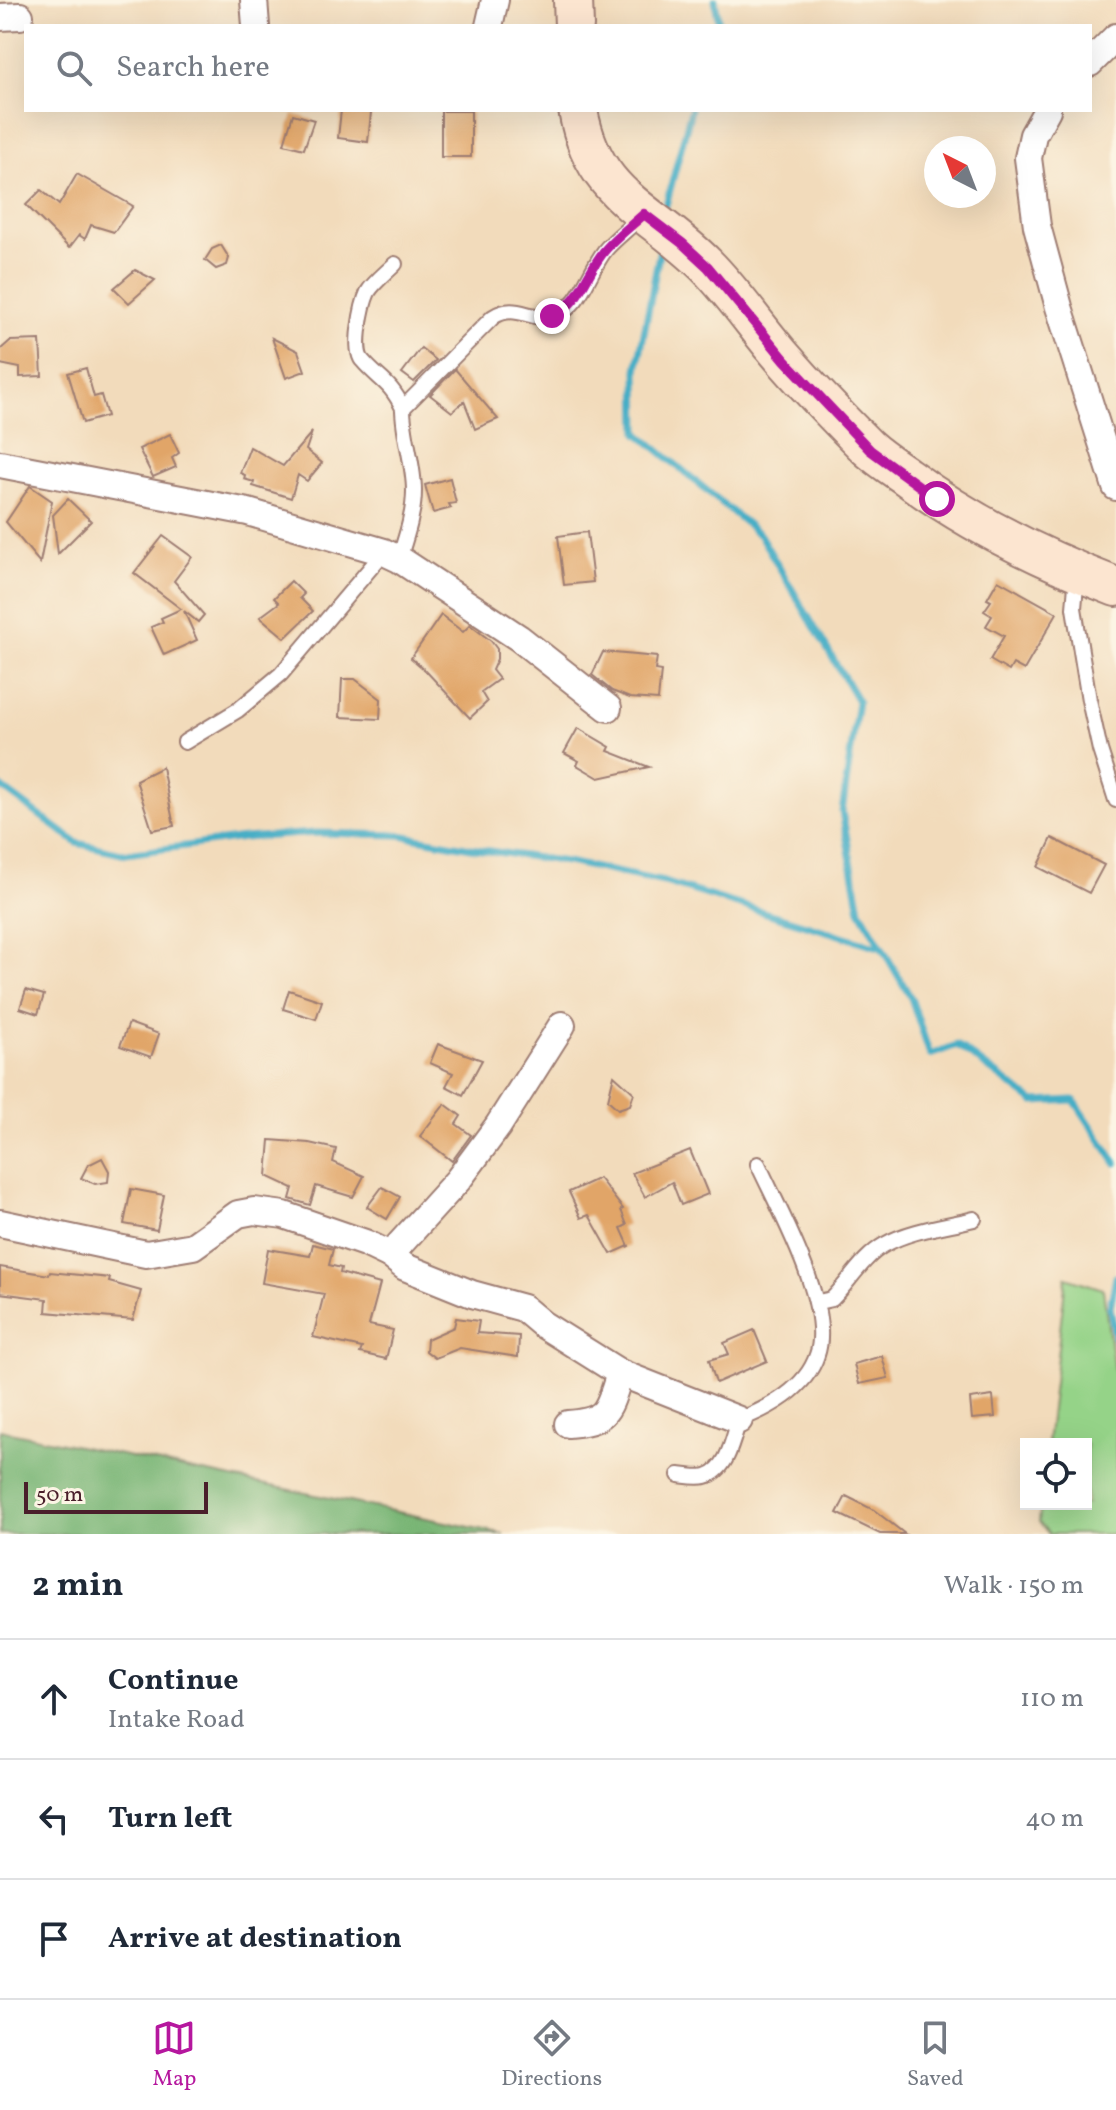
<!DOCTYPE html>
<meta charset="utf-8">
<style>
:root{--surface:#fff;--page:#f6f6f7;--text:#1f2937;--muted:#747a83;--line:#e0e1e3;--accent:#b5179e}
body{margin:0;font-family:Vollkorn,serif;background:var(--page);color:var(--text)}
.controls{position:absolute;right:24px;bottom:24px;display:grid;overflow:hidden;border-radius:0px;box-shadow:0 8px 32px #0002}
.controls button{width:72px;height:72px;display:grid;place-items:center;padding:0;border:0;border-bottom:2px solid var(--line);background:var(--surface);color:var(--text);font:40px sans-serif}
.compass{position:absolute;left:924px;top:136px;width:72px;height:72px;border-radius:50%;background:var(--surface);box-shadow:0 8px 32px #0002;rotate:318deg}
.scale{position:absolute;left:24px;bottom:20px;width:184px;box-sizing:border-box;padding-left:8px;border:4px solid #4a1f2b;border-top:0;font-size:22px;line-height:28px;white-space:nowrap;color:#4a1f2b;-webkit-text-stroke:6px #fcf5e5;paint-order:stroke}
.stop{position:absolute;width:24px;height:24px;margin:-18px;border:6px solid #b5179e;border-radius:50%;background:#fff}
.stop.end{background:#b5179e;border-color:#fff;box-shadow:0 2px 8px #0008}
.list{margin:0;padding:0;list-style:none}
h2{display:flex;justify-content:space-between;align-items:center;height:104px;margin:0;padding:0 32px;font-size:34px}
h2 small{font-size:26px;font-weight:400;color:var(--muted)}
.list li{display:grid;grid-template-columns:52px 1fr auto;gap:24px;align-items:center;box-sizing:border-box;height:120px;padding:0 32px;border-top:2px solid var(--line)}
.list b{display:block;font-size:30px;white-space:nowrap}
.list p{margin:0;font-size:26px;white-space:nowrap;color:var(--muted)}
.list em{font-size:26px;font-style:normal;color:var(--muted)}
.icon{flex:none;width:44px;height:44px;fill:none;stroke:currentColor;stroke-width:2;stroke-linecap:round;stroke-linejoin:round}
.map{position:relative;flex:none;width:1116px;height:1534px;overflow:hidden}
.search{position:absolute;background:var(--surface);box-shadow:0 8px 32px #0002;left:24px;right:24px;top:24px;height:88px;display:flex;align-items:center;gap:20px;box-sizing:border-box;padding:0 28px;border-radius:0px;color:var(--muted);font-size:30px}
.sheet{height:464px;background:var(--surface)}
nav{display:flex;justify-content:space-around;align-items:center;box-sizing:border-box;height:112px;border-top:2px solid var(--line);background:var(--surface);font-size:22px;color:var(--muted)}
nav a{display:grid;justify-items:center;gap:4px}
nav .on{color:var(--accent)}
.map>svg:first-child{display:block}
.green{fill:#95d388;stroke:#70795a;stroke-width:2}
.forest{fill:#78b574;stroke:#616a50;stroke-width:2}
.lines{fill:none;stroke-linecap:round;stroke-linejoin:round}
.stream{stroke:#47aec6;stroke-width:7}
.building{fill:#e1a567}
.lane-casing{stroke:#9e7d73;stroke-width:18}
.street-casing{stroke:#9e7d73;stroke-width:30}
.secondary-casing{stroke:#9e7d73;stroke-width:42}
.lane{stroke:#fff;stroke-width:14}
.street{stroke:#fff;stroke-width:26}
.secondary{stroke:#fce5d0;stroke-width:38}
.route{stroke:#b5179e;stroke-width:10}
</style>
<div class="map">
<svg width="1116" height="1534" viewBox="0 0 1116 1534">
<rect width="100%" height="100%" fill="#fcf5e5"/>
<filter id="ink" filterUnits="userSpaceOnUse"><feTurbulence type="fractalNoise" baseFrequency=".0125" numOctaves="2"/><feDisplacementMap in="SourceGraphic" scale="16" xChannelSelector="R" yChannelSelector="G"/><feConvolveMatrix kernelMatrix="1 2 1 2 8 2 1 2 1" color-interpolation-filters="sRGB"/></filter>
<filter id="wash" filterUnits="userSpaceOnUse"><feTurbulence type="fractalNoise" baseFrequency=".006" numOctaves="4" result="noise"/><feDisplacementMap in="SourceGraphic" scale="32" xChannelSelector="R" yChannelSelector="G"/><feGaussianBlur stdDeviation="1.8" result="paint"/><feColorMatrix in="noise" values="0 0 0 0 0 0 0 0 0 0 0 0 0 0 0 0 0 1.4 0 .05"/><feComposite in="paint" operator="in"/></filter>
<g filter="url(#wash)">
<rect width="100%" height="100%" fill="#f2dbbb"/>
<path class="green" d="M1066 1277 1103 1289 1116 1385V1534H1049L1039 1522 1041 1504H1086V1444H1047Z"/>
<path class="forest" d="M0 1430 504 1534H0Z"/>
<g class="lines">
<g class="stream">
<path d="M715 0 719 26"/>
<path d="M666 205 691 110"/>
<path d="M660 249 637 370 638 433 760 535 858 701 842 812 860 910 911 998 930 1055 957 1045 1034 1102 1074 1100 1116 1163"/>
<path d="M0 786 77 843 126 854 244 838 316 833 400 835 482 850 567 862 664 882 882 948"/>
<path d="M1116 1277 1110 1307 1116 1342"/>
</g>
</g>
<g id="blocks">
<g class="building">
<path d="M341 110 371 112 368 142 338 138Z"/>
<rect x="441" y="111" width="30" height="46"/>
<path d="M293 114 314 120 304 149 284 144Z"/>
<path d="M77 174 133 206 114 232 91 225 85 239 79 235 69 248 26 205 41 190 59 205Z"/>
<path d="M221 245 229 258 227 265 216 269 205 260 212 249Z"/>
<path d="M135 270 155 280 129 303 114 288Z"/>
<path d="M272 338 298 351 305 371 286 378Z"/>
<path d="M40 340 42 376 20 377V368L0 364V350L10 341Z"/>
<path d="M421 348 436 360 414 382 402 373Z"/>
<path d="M86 368 94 397 101 395 107 416 83 423 68 373Z"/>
<path d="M455 369 498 419 475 429 464 401 452 412 430 395Z"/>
<path d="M312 432 306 450 322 463 307 481 298 475 291 498 253 486 254 482 244 479 245 475 240 473 250 447 283 466Z"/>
<path d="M170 434 179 453 172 458 176 467 153 477 139 449Z"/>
<path d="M450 478 456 503 449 504 451 508 433 513 425 485Z"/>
<path d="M30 486 52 501 40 563 6 522Z"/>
<path d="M68 499 91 521 58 554 53 515Z"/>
<path d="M587 532 593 582 564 585 558 536Z"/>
<path d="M163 536 192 557 174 581 204 615 198 622 184 611 197 640 164 655 151 627 163 622 161 618 181 609 134 573Z"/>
<path d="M998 580 1057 613 1024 670 1013 664 1009 671 990 660 1004 636 986 626 992 616 984 611 991 601 987 599Z"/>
<path d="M291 581 304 594 300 598 313 611 285 638 260 617 279 603 274 598Z"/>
<path d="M441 615 463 632 470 625 491 641 497 649V659L492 670 499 679 481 692 487 702 470 718 425 670 411 658Z"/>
<path d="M603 652 657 657 655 670 661 671 658 700 630 698 612 691 592 675Z"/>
<path d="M342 679H355L381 699 380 719 340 717Z"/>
<path d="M578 728 610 747 608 751 649 767 599 778 577 765 579 761 564 753Z"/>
<path d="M162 767 174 826 152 830 136 780Z"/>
<path d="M1052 838 1104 865 1089 893 1038 867Z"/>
<path d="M26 990 44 995 38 1014 20 1008Z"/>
<path d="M289 990 322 1001 316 1019 283 1009Z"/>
<path d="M129 1023 159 1034 151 1057 120 1046Z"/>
<path d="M438 1044 482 1060 463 1095 446 1086 453 1073 430 1063Z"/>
<path d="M614 1075 634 1093 630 1105 618 1109 608 1100Z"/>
<path d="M445 1104 461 1116 456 1124 471 1135 452 1161 420 1136Z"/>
<path d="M270 1140 309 1143 336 1149 333 1162 364 1176 353 1197 316 1186 310 1205 290 1199 293 1188 267 1176Z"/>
<path d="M690 1150 708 1194 681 1205 672 1182 645 1197 632 1173Z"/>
<path d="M102 1158 109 1171 108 1182 95 1184 81 1178 88 1165Z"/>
<path d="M599 1178 623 1209 621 1210 627 1225 621 1228 629 1246 611 1254 589 1215 581 1218 569 1192Z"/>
<path d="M382 1187 400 1197 387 1219 367 1207Z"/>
<path d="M131 1189 164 1195 157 1230 124 1224Z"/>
<path d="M313 1244 333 1249 329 1265 341 1268 340 1273 380 1284 369 1325 393 1330 386 1359 360 1353 362 1348 313 1337 324 1294 262 1283 268 1249 310 1256Z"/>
<path d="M0 1267 49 1275 50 1272 110 1278 109 1282 141 1291 133 1320 46 1312 47 1299 0 1293Z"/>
<path d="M456 1318 479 1321 477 1333 519 1336 518 1357 460 1348 435 1358 426 1351 427 1339 454 1327Z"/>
<path d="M754 1330 767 1361 716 1383 709 1360 729 1354 724 1343Z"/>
<path d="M882 1356 888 1378 859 1384 854 1364Z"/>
<path d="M993 1396 995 1417 972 1419 970 1399Z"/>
<path d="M846 1496 874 1510 905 1534H880L837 1513Z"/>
</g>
</g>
</g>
<g filter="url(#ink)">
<use href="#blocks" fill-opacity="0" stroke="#9e7d73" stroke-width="2"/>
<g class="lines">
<g class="lane-casing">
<g id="lane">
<path d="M395 264C386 273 374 282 368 292 362 305 353 349 362 360 380 381 389 380 403 408"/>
<path d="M399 559C406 537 414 514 414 491 414 463 403 436 403 408L493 317C516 302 531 322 553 316 582 308 589 268 607 248 618 236 632 226 643 214"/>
<path d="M1077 574 1074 608 1089 700 1100 750 1116 800"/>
<path d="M185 742 238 710 281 674 384 552"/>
<path d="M818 1302 832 1299C849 1282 863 1257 884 1245 910 1230 946 1226 974 1219"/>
<path d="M679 1475C687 1476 698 1478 706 1476 728 1470 733 1438 739 1420 769 1408 806 1389 817 1355 834 1307 779 1210 758 1164"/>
</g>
</g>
<g class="street-casing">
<g id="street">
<path d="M254 0 256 26"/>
<path d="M0 17 20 16"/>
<path d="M489 26 495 0"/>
<path d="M1090 63 1116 37"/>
<path d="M1047 110 1033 135 1028 158 1037 226 1059 307 1116 487"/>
<path d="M0 464 248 512 384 552 399 559 519 638 608 708"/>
<path d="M0 1223 146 1254 193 1246 238 1214 254 1211 284 1215 365 1243 390 1255 405 1267 472 1294 523 1308 542 1324 620 1373 739 1420"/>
<path d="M390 1255 458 1180 498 1126 562 1025"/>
<path d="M568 1424C609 1421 608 1410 620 1373"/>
</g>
</g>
<g class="secondary-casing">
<g id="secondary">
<path d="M573 0 574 26"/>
<path d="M578 110C593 197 651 210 706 265 734 293 757 328 784 359 810 389 839 419 867 447 879 458 893 467 906 476 969 523 1043 559 1116 587"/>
</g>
</g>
<use href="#lane" class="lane"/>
<use href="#street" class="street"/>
<use href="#secondary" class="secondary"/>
</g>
</g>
<g class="lines" filter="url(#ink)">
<path class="route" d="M552 316C582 303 586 271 606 249 618 236 632 225 644 214L682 243 708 267 785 360 870 450 937 499"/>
</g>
</svg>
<div class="controls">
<button><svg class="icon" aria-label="locate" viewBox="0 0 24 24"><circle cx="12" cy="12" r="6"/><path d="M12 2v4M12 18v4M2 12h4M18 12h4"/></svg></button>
</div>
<svg class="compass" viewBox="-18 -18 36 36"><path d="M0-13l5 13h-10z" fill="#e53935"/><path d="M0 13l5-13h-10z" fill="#747a83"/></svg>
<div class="scale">50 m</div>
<div class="stop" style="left:937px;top:499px"></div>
<div class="stop end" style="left:552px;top:316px"></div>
<div class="search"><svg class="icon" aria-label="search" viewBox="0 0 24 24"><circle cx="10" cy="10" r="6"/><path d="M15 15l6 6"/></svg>Search here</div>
</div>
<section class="sheet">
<h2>2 min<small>Walk · 150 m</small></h2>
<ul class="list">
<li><svg class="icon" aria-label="ahead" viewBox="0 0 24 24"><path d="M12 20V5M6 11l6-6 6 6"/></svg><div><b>Continue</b><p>Intake Road</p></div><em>110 m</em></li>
<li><svg class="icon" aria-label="left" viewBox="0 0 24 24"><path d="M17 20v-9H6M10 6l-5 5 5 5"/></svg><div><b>Turn left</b></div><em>40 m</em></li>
<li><svg class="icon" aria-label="arrive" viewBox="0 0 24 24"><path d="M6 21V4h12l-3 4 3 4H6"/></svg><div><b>Arrive at destination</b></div></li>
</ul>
</section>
<nav>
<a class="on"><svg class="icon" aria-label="map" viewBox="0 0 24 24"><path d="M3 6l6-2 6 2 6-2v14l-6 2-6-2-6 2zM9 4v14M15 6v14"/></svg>Map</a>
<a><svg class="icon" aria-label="directions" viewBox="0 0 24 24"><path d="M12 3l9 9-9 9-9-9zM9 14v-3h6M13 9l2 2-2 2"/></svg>Directions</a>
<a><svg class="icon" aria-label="saved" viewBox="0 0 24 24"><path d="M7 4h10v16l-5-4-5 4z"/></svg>Saved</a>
</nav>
